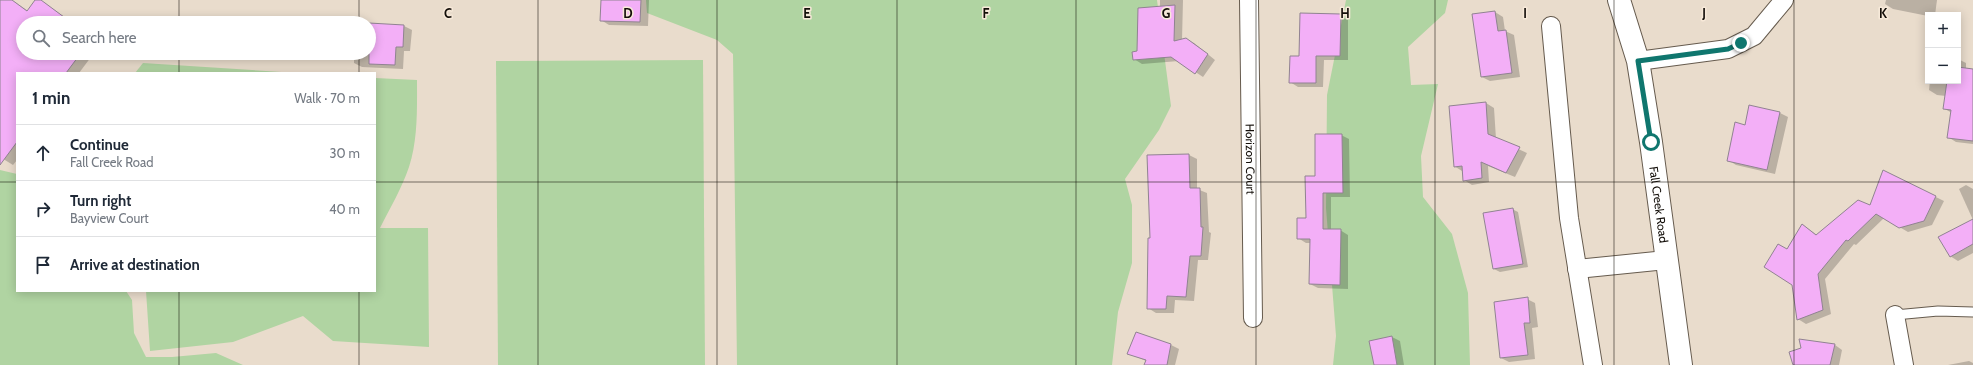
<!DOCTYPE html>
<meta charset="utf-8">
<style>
:root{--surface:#fff;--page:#f6f6f7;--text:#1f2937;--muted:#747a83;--line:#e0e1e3}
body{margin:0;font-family:Cabin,sans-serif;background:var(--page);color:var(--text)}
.controls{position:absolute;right:12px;top:12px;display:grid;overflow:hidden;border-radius:0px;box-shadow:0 2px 10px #0003}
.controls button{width:36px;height:36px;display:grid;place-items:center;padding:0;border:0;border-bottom:1px solid var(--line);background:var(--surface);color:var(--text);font:20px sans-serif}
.stop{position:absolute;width:12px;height:12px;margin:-9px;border:3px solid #0f766e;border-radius:50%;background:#fff}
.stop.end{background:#0f766e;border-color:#fff;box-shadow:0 1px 4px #0008}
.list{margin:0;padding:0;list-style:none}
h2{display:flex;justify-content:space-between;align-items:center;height:52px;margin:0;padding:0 16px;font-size:17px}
h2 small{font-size:13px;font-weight:400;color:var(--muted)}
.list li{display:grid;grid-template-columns:26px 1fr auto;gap:12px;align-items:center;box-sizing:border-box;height:56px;padding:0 16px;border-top:1px solid var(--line)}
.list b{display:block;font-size:15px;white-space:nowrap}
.list p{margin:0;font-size:13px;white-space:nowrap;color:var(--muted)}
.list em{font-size:13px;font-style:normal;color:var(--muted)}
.icon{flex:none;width:22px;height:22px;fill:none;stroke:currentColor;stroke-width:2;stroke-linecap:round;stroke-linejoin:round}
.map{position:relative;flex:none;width:1973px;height:365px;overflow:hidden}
.search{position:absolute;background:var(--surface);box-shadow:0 2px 10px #0003;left:16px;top:16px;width:360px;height:44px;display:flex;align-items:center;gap:10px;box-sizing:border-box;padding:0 14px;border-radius:22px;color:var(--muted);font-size:15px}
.panel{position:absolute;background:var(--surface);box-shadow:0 2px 10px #0003;left:16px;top:72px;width:360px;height:220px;border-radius:0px}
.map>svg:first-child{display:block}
.green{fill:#b0d4a2}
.shadow{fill:#0003}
.building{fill:#f3aff7;stroke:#908391}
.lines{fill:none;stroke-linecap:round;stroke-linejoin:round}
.service-casing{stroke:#665b4e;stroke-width:11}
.minor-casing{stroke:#665b4e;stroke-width:20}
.primary-casing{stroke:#665b4e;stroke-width:24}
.service{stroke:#fff;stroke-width:9}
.minor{stroke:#fff;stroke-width:18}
.primary{stroke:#fff;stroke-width:22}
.route{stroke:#0f766e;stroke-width:5}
.grid{fill:none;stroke:#130e09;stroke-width:1;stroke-opacity:0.55}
.labels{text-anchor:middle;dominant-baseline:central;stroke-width:3;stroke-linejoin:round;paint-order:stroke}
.street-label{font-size:12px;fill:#130e09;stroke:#f7e9d9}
.grid-label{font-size:13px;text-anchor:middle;font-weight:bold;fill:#130e09;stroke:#f7e9d9;stroke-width:3;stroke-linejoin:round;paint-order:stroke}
</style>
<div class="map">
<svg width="1973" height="365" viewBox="0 0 1973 365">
<rect width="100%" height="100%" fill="#e9dccc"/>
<g class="green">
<path d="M646 0H1157L1171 106 1159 130 1125 179 1132 205V263L1118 312 1112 365H737L733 54 717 40 647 13Z"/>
<path d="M1346 0H1448L1445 13 1408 47 1411 85 1438 84 1421 156 1423 197 1452 234 1468 293 1470 365H1333L1336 336 1326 208 1327 95Z"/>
<path d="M703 60 705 365H498L496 61Z"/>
<path d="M143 63 297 73H135Z"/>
<path d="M375 78 417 80C417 109 418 139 409 167 402 188 390 208 380 228H428L429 347 333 341 303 316 233 342 150 351 146 291H375Z"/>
<path d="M0 170 17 174V291H126L132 300 134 333 146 357H172L216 353 243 365H0Z"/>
</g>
<g class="shadow">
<path d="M0 0H12L28 11 36 0H40L73 23H23V53H94L79 73H17V160L13 165 0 157Z"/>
<path d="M602 0H649L648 26 609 25 601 20Z"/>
<path d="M1160 0H1183L1182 40 1186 39 1194 43 1215 60 1203 77 1179 61 1142 64 1134 59 1160 8Z"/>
<path d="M1886 0H1937L1935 15 1928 16 1893 9 1885 4Z"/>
<path d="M1495 12 1503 17 1505 31 1514 35 1520 77 1490 81 1482 77Z"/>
<path d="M1340 15 1348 20V60H1324L1323 87H1298L1290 82 1300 57Z"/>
<path d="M369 24 404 26 412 30 410 51H404L403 69 362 67 354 63V53H369Z"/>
<path d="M1958 59 1966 63V69L1973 70V144L1956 142 1948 137 1952 113 1945 109 1946 96 1937 95 1929 90 1930 81H1958Z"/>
<path d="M1486 103 1494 108 1496 139 1527 153 1515 177 1488 166 1489 182 1472 185 1464 180 1462 171 1454 166Z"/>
<path d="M1750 106 1780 113 1788 117 1775 174 1736 165 1728 160 1745 126Z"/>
<path d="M1341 135 1349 139 1350 197H1331V230H1340L1348 235V289L1318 288 1310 284 1311 243H1306L1298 238 1307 219 1316 177Z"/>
<path d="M1189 155 1197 159V189L1207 193 1209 232 1211 233 1208 260H1198L1194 301 1175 300 1174 313H1156L1148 308 1151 239Z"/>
<path d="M1883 171 1944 201 1932 225 1908 232 1884 218 1856 245 1854 244 1825 279 1831 314 1806 324 1798 319 1787 250 1803 225 1817 235 1871 207Z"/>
<path d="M1966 185 1973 189V220L1959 189Z"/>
<path d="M1512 209 1518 212 1528 267 1500 272 1494 269Z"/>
<path d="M1973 220V253L1958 261 1950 256Z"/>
<path d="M1527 299 1535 303 1538 327 1532 328 1535 359 1509 362 1501 358Z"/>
<path d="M1392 337 1400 341 1404 365H1375Z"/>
<path d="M1171 345 1179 349 1175 365H1145L1146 361 1128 353Z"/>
<path d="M1835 345 1842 350 1839 365H1794L1802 349Z"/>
<path d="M1969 361 1973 363V365H1948Z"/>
</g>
<g class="building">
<path d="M0 0H12L27 11 35 0H41L72 23H23V53H81L66 73H17V142L0 165Z"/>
<path d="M601 0H641L640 22 600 21Z"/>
<path d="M1175 5 1174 41 1186 38 1208 54 1195 74 1171 57 1133 60 1132 52 1137 51 1138 8Z"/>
<path d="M1495 11 1498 31 1506 30 1512 73 1481 77 1472 14Z"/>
<path d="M1300 13 1341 14 1340 56H1316V83H1289L1290 56H1299Z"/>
<path d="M369 23 404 25 403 47H396L395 65 369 64Z"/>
<path d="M1958 67 1973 69V141L1947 138 1951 110 1943 109 1947 81H1958Z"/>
<path d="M1486 102 1488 134 1520 147 1506 173 1481 162 1482 178 1463 181 1462 166 1454 167 1449 106Z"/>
<path d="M1749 105 1780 112 1767 170 1727 161 1735 122 1745 125Z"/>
<path d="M1315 134H1342L1343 193H1323V229H1341L1340 285 1309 284 1310 239H1297V218H1306L1305 176H1315Z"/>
<path d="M1189 154 1190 188H1200L1201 227H1203L1201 256H1190L1186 297 1167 296 1166 309H1147L1148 238H1150L1147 155Z"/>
<path d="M1883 170 1936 196 1924 221 1899 228 1876 214 1848 241 1846 240 1818 274 1823 310 1797 320 1792 285 1764 267 1778 244 1787 249 1802 224 1816 235 1858 200 1870 205Z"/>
<path d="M1513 208 1523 264 1493 269 1483 213Z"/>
<path d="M1973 219V244L1950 257 1938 237Z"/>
<path d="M1528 297 1530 323H1524L1528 355 1500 358 1494 302Z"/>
<path d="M1136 332 1171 344 1167 365H1144L1146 360 1127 354Z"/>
<path d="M1392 336 1397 365H1374L1369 341Z"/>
<path d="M1799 339 1835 344 1830 365H1793L1789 352 1801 348Z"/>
</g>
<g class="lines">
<g class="service-casing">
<path id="service" d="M1895 315 1938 311 1973 312"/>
</g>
<g class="minor-casing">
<g id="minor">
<path id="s1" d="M1249 0 1253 318"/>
<path d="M1551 26 1569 218 1593 365"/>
<path d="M1638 61 1728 49 1754 36 1784 0"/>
<path d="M1577 269 1666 260"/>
<path d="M1895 315 1904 365"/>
</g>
</g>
<g class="primary-casing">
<g id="primary">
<path id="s2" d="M1619 0 1638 61 1651 142 1681 365"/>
</g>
</g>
<use href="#service" class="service"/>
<use href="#minor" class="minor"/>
<use href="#primary" class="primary"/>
</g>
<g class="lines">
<path class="route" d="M1651 142 1638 61 1728 49 1741 43"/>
</g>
<path class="grid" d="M179 0V23M359 0V23M538 0V365M717 0V365M897 0V365M1076 0V365M1256 0V365M1435 0V365M1614 0V365M1794 0V365M179 53V73M359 53V73M0 182H17M375 182H1973M179 291V365M359 291V365"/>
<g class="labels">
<g class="street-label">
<text stroke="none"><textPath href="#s1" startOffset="159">Horizon Court</textPath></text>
<text stroke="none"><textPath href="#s2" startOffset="209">Fall Creek Road</textPath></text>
</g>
</g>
<g class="grid-label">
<text x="448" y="18">C</text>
<text x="628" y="18">D</text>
<text x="807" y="18">E</text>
<text x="986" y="18">F</text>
<text x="1166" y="18">G</text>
<text x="1345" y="18">H</text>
<text x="1525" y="18">I</text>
<text x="1704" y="18">J</text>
<text x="1883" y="18">K</text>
</g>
</svg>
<div class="controls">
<button>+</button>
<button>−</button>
</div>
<div class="stop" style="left:1651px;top:142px"></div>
<div class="stop end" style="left:1741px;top:43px"></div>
<div class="search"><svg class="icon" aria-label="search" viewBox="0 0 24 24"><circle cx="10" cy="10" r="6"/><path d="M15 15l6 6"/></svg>Search here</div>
<section class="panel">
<h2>1 min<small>Walk · 70 m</small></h2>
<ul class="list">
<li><svg class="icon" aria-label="ahead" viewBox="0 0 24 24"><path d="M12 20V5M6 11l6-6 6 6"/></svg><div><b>Continue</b><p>Fall Creek Road</p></div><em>30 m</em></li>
<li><svg class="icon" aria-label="right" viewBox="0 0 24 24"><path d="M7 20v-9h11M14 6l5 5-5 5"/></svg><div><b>Turn right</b><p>Bayview Court</p></div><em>40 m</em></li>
<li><svg class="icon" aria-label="arrive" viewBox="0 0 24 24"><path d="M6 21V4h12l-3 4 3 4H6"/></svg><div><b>Arrive at destination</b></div></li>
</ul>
</section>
</div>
